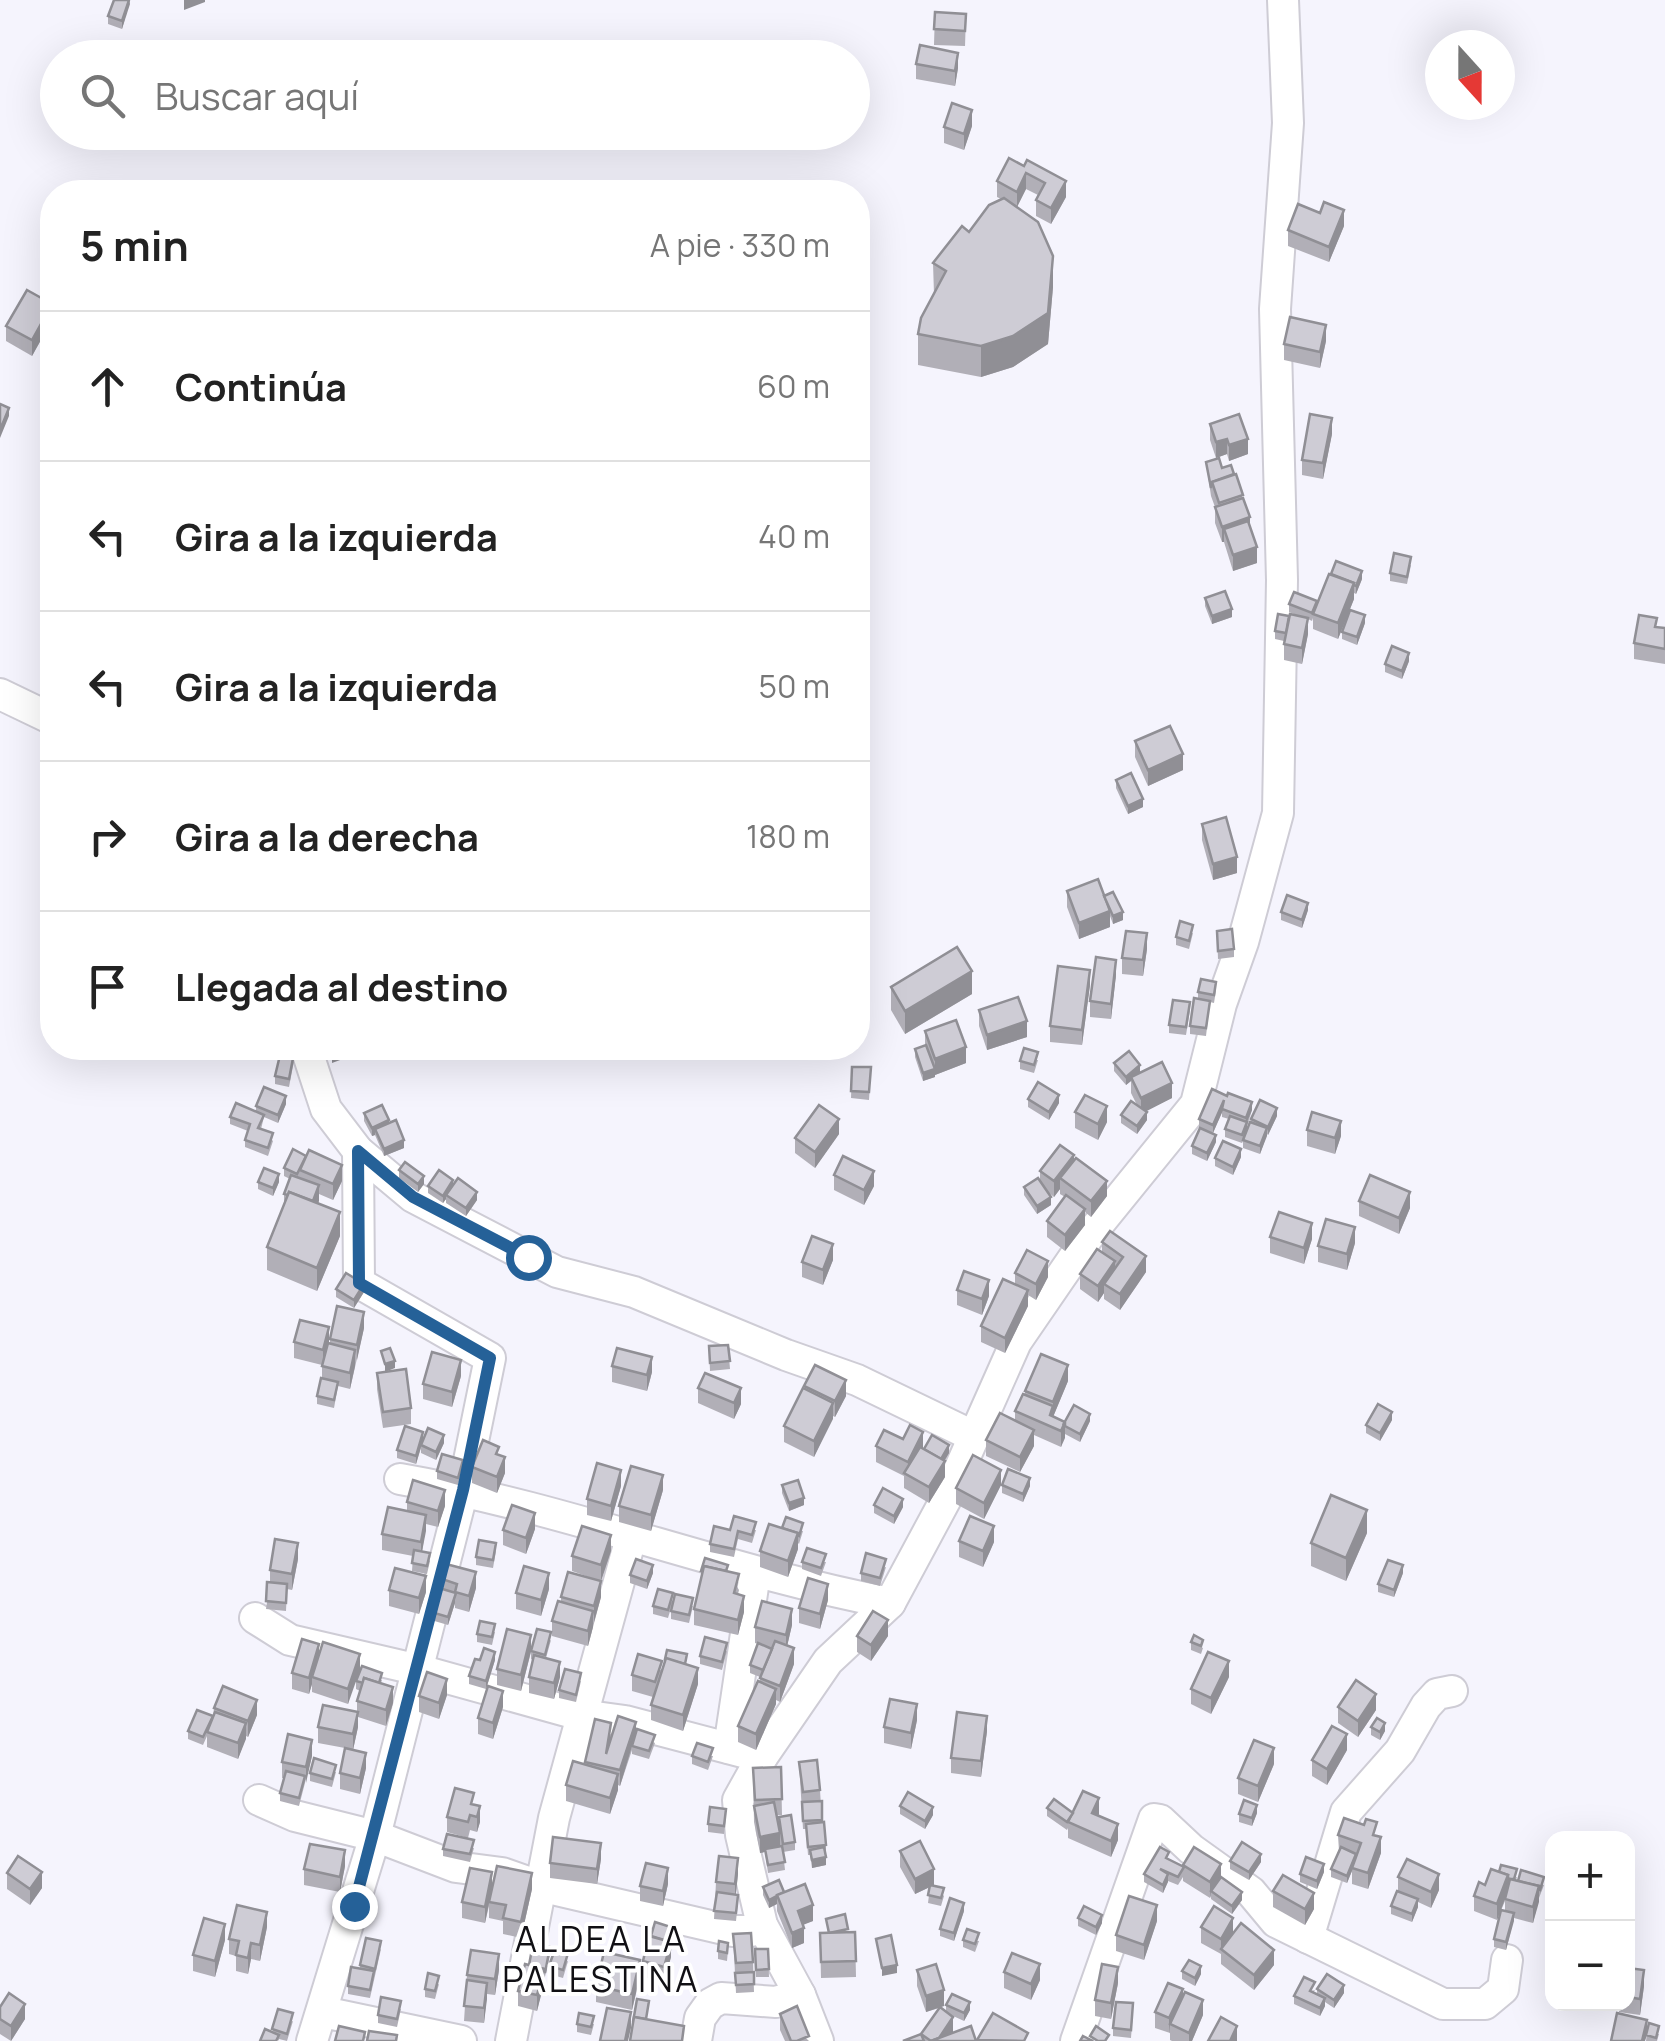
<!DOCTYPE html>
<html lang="es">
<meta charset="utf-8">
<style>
:root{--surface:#fff;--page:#f6f6f6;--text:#222;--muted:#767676;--line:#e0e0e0}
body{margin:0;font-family:Manrope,sans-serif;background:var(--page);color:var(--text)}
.controls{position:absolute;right:30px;bottom:30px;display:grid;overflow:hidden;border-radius:20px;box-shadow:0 10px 40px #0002}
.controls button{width:90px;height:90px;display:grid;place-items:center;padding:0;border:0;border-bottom:2px solid var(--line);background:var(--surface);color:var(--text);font:50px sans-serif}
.compass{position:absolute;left:1425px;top:30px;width:90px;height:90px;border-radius:50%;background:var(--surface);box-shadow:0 10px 40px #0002;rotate:159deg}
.stop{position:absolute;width:30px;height:30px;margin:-22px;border:8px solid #256198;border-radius:50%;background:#fff}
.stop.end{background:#256198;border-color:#fff;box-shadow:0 2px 10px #0008}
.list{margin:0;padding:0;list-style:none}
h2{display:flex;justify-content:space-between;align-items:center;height:130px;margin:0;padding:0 40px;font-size:42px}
h2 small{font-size:32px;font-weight:400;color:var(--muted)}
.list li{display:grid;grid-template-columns:65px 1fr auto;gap:30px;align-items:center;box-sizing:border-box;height:150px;padding:0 40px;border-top:2px solid var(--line)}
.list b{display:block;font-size:38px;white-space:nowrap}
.list em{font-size:32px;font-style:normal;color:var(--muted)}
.icon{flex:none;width:55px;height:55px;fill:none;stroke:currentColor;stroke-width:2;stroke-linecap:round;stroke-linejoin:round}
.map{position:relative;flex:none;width:1665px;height:2041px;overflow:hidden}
.search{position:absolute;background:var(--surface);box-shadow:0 10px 40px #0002;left:40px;top:40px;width:830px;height:110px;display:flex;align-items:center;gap:25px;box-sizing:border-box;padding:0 35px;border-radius:55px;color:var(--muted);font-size:38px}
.panel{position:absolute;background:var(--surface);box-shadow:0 10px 40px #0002;left:40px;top:180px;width:830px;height:880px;border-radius:40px}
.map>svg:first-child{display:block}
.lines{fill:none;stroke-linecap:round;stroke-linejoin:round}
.minor-casing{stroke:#ceccd5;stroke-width:34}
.minor{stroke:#fff;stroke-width:30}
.wall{fill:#b1afb7}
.shaded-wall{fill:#908f95}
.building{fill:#ceccd5;stroke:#908f95;stroke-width:2.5}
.route{stroke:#256198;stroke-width:12}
.labels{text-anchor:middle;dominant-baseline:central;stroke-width:8;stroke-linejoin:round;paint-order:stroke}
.quarter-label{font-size:35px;letter-spacing:2.5px;fill:#111014;stroke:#fff}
</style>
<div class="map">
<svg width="1665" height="2041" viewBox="0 0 1665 2041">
<rect width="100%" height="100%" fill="#f5f4fd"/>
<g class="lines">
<g class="minor-casing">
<g id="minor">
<path d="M0 694 52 719"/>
<path d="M306 1048 326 1109 358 1151 413 1197 557 1272 634 1292 786 1355 857 1380 973 1436"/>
<path d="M400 1479C567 1508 724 1571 890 1603"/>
<path d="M255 1618 290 1640 415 1669 581 1715 625 1721 762 1757"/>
<path d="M729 1748 755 1573"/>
<path d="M259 1800 295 1816 375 1836 456 1867 502 1873 539 1886 732 1931H752L762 1925"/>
<path d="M1308 1938 1346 1812 1400 1751 1426 1706 1437 1694 1452 1691"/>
<path d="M323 2012 461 2041"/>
<path d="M312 2041 375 1836 463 1490 490 1358 359 1283 358 1151"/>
<path d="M511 2041 554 1818 632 1534"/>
<path d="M696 2041 700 2018 710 2004 721 1998 776 2002 800 1995"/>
<path d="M818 2041 800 1995 762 1925 741 1835 738 1800 762 1757 828 1661 890 1603 948 1495 1016 1342 1088 1237 1196 1104 1221 1004 1243 942 1278 813 1282 580 1275 309 1288 123 1283 0"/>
<path d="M1076 2041 1154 1819 1160 1820 1191 1849 1251 1892 1276 1922 1443 2004H1485L1503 1989 1507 1960"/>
</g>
</g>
<use href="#minor" class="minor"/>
</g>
<g class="wall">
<path d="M130 0 122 29 108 24V16Z"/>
<path d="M935 12 966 14 965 46 934 45Z"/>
<path d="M916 64 958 68 955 86 916 79Z"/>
<path d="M972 126 964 150 944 143V127Z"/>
<path d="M1009 158 1066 197 1051 224 1036 216V200L1038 195 1026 189 1017 207 1053 287 1048 344 1013 367 981 377 918 365V334L934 294 933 263 969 232 1001 199 997 197V181Z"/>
<path d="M1344 226 1329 262 1288 246V230Z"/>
<path d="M52 320 32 356 6 341V326Z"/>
<path d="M1326 341 1320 368 1284 360V344Z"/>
<path d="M1210 424 1248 454 1229 461 1227 454 1216 458 1210 440Z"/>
<path d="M1332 434 1323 479 1302 475V460Z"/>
<path d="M1206 462 1222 468 1243 498 1257 563 1233 571 1224 542H1222L1215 523V507L1211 496Z"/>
<path d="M1411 565 1407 584 1390 581V573Z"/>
<path d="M1362 579 1356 594 1354 593V599L1338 639 1313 629V618L1312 621 1308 619V634L1302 664 1284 660V641L1275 639V631L1289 616 1301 617 1289 612V604L1317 601Z"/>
<path d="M1205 598 1232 617 1212 624 1205 606Z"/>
<path d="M1365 623 1357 645 1342 639V632Z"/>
<path d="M1657 627 1665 628V664L1634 659V643Z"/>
<path d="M1409 661 1402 679 1385 672V664Z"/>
<path d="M1135 741 1183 770 1148 786 1135 757Z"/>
<path d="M1116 780 1143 807 1128 814 1116 788Z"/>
<path d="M1202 824 1237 873 1213 880 1202 840Z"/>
<path d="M1067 891 1104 897 1123 920 1113 924 1110 916V927L1079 939 1067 907Z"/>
<path d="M1308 910 1302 928 1281 920V912Z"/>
<path d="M1217 931 1234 949V957L1218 959Z"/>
<path d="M1193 933 1189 949 1176 945V937Z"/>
<path d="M1147 949 1143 976 1122 974V958Z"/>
<path d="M1116 975 1111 1019 1090 1017V1001Z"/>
<path d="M1090 985 1082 1045 1050 1042V1026Z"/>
<path d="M891 987 972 994 905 1034 891 1010Z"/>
<path d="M1216 990 1214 1003 1210 1002 1206 1036 1190 1034V1026L1198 999V992Z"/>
<path d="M979 1010 1027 1037 987 1050 979 1026Z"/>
<path d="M1190 1010 1186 1035 1169 1033V1025Z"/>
<path d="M925 1031 966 1063 935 1075V1072V1077L923 1081 915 1057V1049L925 1046Z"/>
<path d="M1038 1060 1034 1073 1020 1069V1061Z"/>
<path d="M294 1061 289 1087 275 1084V1076Z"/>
<path d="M1114 1063 1140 1072 1172 1098 1145 1111 1147 1120 1137 1134 1121 1123V1115L1137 1105 1131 1093V1081L1126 1085 1114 1071Z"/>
<path d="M852 1067H871L869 1100 851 1098Z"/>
<path d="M1212 1089 1252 1110 1242 1143 1225 1137V1129L1229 1119 1222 1117V1112L1213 1133 1199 1127V1119Z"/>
<path d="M1028 1099 1059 1103 1049 1120 1028 1107Z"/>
<path d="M286 1104 278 1123 264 1117 261 1129 273 1141 268 1156 245 1147V1140L248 1131 230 1124V1117L256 1112V1106Z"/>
<path d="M1075 1112 1107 1122 1098 1140 1075 1128Z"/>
<path d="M364 1113 389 1123 404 1148 384 1156 375 1135 372 1136 364 1121Z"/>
<path d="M1277 1116 1268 1135 1267 1134 1260 1154 1243 1148V1140L1251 1119Z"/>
<path d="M1307 1130 1341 1136 1335 1154 1307 1146Z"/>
<path d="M839 1134 815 1168 795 1153V1138Z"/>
<path d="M1216 1142 1207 1161 1192 1154V1146Z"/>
<path d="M293 1149 342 1181 333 1200 319 1194 318 1203 340 1236 317 1291 267 1270V1247L284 1205V1194L290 1179 284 1176V1168Z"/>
<path d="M1241 1157 1233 1175 1215 1166V1158Z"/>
<path d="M1074 1160 1107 1196 1091 1217 1085 1212V1225L1065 1251 1047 1237V1221L1065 1197 1060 1194V1189L1054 1197 1048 1192 1051 1205 1037 1214 1024 1195V1187L1040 1181V1171Z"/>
<path d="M399 1170 424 1184 418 1192 399 1178Z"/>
<path d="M834 1175 874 1186 864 1205 834 1190Z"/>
<path d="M258 1182H279L273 1196 258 1189Z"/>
<path d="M453 1185 477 1200 466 1216 446 1203V1199L443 1203 428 1193V1186Z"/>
<path d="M1359 1201 1410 1208 1399 1234 1359 1216Z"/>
<path d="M1270 1237 1312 1239 1304 1264 1270 1253Z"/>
<path d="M1102 1242 1146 1272 1120 1310 1104 1299V1293L1098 1302 1080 1289V1274L1102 1253Z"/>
<path d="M1355 1243 1347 1270 1318 1262V1246Z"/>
<path d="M833 1260 823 1285 802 1277V1262Z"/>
<path d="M1015 1273 1048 1277 1036 1300 1028 1295V1306L1005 1353 981 1342V1326L1015 1284Z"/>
<path d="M336 1289 364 1292 354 1308 336 1297Z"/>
<path d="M957 1290 989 1296 982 1315 957 1305Z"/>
<path d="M364 1328 350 1389 338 1386 334 1408 317 1404V1396L322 1378V1365L294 1358V1342L330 1344V1339Z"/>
<path d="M728 1345 730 1369 710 1371 709 1346Z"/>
<path d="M612 1366 652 1372 647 1391 612 1382Z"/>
<path d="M377 1373 411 1408V1424L383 1428 377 1389Z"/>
<path d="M461 1376 452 1407 423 1399V1384Z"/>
<path d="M1068 1381 1053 1417 1065 1422 1090 1421 1080 1442 1065 1434 1061 1447 1034 1435V1446L1020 1472 986 1456V1440L1015 1421V1411L1025 1394V1391Z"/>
<path d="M804 1386 846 1396 835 1417 833 1416 814 1457 784 1442V1426Z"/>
<path d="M698 1388 741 1404 734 1419 698 1403Z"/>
<path d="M1392 1420 1380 1441 1366 1433V1425Z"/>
<path d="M423 1439 444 1443 436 1460 421 1453V1448L416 1464 397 1458V1450Z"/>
<path d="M876 1446 923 1449 949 1453 944 1461 945 1477 929 1503 904 1488V1476L876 1462Z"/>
<path d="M499 1455 505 1473 497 1493 472 1483V1467Z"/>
<path d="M463 1468 458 1485 437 1479V1471Z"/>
<path d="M782 1485 804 1505 789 1511 782 1493Z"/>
<path d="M1001 1485 984 1519 956 1504V1488Z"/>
<path d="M1002 1485 1030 1486 1023 1502 1002 1493Z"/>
<path d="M621 1486 611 1521 587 1515V1499Z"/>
<path d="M663 1490 651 1531 619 1522V1506Z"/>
<path d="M407 1502 445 1506 438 1527 426 1524 422 1552 430 1561 427 1574 412 1571 413 1556 382 1550V1534L407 1511Z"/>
<path d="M874 1505 903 1507 894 1524 874 1513Z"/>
<path d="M782 1528 803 1531 799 1544 798 1543V1549L788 1577 760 1567V1551Z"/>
<path d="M535 1529 526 1554 503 1545V1530Z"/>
<path d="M730 1530H756L752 1543 738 1539 734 1557 710 1552V1544Z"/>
<path d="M1367 1533 1346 1581 1311 1566V1543Z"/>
<path d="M959 1541 994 1542 983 1567 959 1557Z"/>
<path d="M496 1551 493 1568 476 1565V1557Z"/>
<path d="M611 1551 601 1581V1597L588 1646 552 1636V1621L561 1602V1597L597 1580 572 1571V1556Z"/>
<path d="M298 1559 292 1590 287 1589 286 1611 266 1609 270 1582V1570Z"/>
<path d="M802 1562H826L821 1576 802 1569Z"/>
<path d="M886 1567 880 1586 861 1581V1573Z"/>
<path d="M701 1571 728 1572 739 1590 738 1594 744 1612 738 1635 694 1625V1609L701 1577Z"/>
<path d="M653 1573 647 1589 630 1583V1575Z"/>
<path d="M1403 1573 1394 1597 1378 1592V1584Z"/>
<path d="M442 1579 476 1588 469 1612 455 1608V1603L448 1625 431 1620V1612L442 1588Z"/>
<path d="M549 1589 541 1616 516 1609V1593Z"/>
<path d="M389 1590 426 1592 419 1614 389 1606Z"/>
<path d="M828 1600 820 1629 799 1623V1608Z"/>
<path d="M673 1601 668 1618 653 1614V1606Z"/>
<path d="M693 1606 689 1623 671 1619V1611Z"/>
<path d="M792 1625 787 1646 794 1664 780 1702 776 1700V1704L756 1750 738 1742V1726L760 1682V1677L750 1673V1665L758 1644 755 1643V1627Z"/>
<path d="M495 1632 492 1645 477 1642V1634Z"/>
<path d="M857 1636H888L871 1661 857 1652Z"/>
<path d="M551 1640 546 1658 560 1677 554 1699 529 1693V1677L533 1660 531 1659V1652L521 1691 497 1685V1669Z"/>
<path d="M1191 1642 1203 1648 1201 1654 1191 1650Z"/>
<path d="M727 1651 722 1670 700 1664V1656Z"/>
<path d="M360 1654 348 1704 312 1692V1684L309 1694 292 1689V1673L319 1655Z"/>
<path d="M480 1660H495L486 1689 469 1684V1676Z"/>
<path d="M686 1665 698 1684 683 1731 651 1720V1705L653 1697 632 1691V1675Z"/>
<path d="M1229 1677 1211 1714 1191 1704V1689Z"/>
<path d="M382 1680 381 1683 393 1703 386 1726 358 1717V1727L353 1750 366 1768 360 1794 340 1789V1773L345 1748 318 1743V1727L357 1712V1701L360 1691 356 1689V1681Z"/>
<path d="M581 1681 576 1702 559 1698V1690Z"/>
<path d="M447 1695 439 1719 419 1712V1696Z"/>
<path d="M503 1707 493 1739 478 1734V1718Z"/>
<path d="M1338 1707 1376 1710 1358 1737 1338 1723Z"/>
<path d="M214 1708 257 1715 248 1737 246 1736 238 1759 207 1747V1736L203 1745 188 1739V1731L213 1716Z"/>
<path d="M595 1719 611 1737 636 1733 655 1743 649 1759 632 1754V1750L620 1786 618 1785V1790L610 1814 566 1801V1785L585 1764Z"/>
<path d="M917 1720 911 1749 884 1743V1727Z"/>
<path d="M1371 1727 1385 1731 1380 1740 1371 1735Z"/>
<path d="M987 1731 981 1777 951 1773V1758Z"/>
<path d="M1347 1750 1327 1785 1312 1776V1760Z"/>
<path d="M312 1756 299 1806 280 1801V1793L284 1778H282V1762Z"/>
<path d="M692 1756H713L708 1770 692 1764Z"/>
<path d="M799 1762 820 1790 822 1822 826 1845V1865L812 1868 810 1855H808L806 1829H803Z"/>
<path d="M1274 1764 1258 1802 1238 1794V1778Z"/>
<path d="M781 1767 782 1815H776L779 1830 795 1842V1850L783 1852 785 1870 768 1873 765 1852 760 1853 754 1822 753 1768Z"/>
<path d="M336 1772 332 1787 310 1781V1773Z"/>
<path d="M474 1804 480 1822 477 1832 470 1830 468 1838 447 1832V1817Z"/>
<path d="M900 1806 933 1815 925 1829 900 1814Z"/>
<path d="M1047 1808 1073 1813 1099 1814 1098 1815 1118 1840 1111 1857 1068 1838V1828L1067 1830 1047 1816Z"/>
<path d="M1257 1813 1252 1826 1239 1822V1814Z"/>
<path d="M726 1817 724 1834 708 1832V1824Z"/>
<path d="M1338 1835 1377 1836 1381 1853 1368 1889 1352 1884V1871L1347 1883 1331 1877V1869L1339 1851Z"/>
<path d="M474 1848 470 1862 443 1856V1849Z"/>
<path d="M900 1851 944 1896 941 1906 928 1903 930 1887 915 1894 900 1867Z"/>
<path d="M601 1859 597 1884 550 1878V1863Z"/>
<path d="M1169 1859 1183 1867V1865L1221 1878 1242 1900 1232 1914 1211 1899V1896L1210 1898 1183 1881V1877L1178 1885 1168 1881 1163 1893 1144 1882V1874Z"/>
<path d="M1230 1861 1261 1862 1249 1880 1230 1869Z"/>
<path d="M345 1866 340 1892 304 1885V1869Z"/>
<path d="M1324 1872 1317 1889 1300 1882V1874Z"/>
<path d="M7 1873 42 1888 30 1905 7 1889Z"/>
<path d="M738 1874 736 1894 738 1902 736 1921 714 1919 716 1882Z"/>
<path d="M1398 1877 1439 1890 1431 1908 1418 1902V1907L1412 1922 1391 1914V1906L1398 1892Z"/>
<path d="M1517 1877 1516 1880 1544 1885 1539 1898 1533 1923 1514 1918 1506 1950 1494 1947V1939L1505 1911V1901L1497 1920 1474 1911V1896L1485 1885Z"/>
<path d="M668 1884 663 1906 640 1901V1886Z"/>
<path d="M492 1885 532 1889 521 1938 503 1934V1921L489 1918V1906L485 1923 462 1918V1902Z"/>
<path d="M763 1887 784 1892 813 1921 803 1924 804 1943 792 1948 777 1911V1904L769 1908 763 1895Z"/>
<path d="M1273 1891 1314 1909 1305 1925 1273 1907Z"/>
<path d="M964 1911 954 1941 940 1936V1929Z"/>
<path d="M1078 1918 1102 1923 1096 1935 1078 1926Z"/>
<path d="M826 1919 848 1932H855L856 1977 821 1978 820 1933H828Z"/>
<path d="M1157 1921 1144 1960 1116 1951V1935Z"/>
<path d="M267 1927 260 1961 251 1959 248 1974 236 1971V1956L229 1954V1939Z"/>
<path d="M1201 1927 1233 1933 1274 1965 1254 1990 1221 1964V1954L1201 1943Z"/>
<path d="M733 1934 753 1962 754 1992 736 1993Z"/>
<path d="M651 1936H677L671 1951V1957L664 1982 643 1977V1961Z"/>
<path d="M225 1940 215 1977 193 1971V1955Z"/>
<path d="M963 1940 979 1941 975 1952 963 1947Z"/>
<path d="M381 1949 370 1998 348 1994V1986L360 1968V1965Z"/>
<path d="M755 1949H768L769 1977H756Z"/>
<path d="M728 1950 727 1961 718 1959V1951Z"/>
<path d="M550 1955 537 2011 518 2006V1991L529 1965Z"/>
<path d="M568 1961 563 1978 549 1974V1966Z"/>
<path d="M1628 1968 1644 1986 1640 2015 1619 2012V2004H1628Z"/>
<path d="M499 1970 495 1995 487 1994 484 2023 464 2021 467 1975Z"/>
<path d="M917 1970 944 2006 940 2007 946 2012V2005L970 2010 964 2021 951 2015 953 2033 976 2041H903L921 2034 939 2008 926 2012 917 1986Z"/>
<path d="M1182 1971 1201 1974 1195 1986 1182 1979Z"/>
<path d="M1004 1972 1040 1980 1031 2000 1004 1988Z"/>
<path d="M640 1976 632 2010 596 2002V1986Z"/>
<path d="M1118 1983 1111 2019 1095 2016V2000Z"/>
<path d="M439 1984 435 1999 425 1997V1989Z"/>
<path d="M1317 1989 1344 1993 1334 2008 1325 2002V2006L1320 2016 1294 2004V1996L1315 1990 1313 1993 1317 1995Z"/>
<path d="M1183 1996 1203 2015 1192 2041H1172L1170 2040V2033L1155 2028V2012Z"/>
<path d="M0 2007 25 2019 11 2041 0 2034Z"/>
<path d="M401 2009 397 2027 378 2023V2015Z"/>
<path d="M1133 2011 1131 2038 1113 2036V2028Z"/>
<path d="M780 2014 809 2041H785L780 2030Z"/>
<path d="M293 2021 287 2041 279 2039V2041L272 2029Z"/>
<path d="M577 2024H594L591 2035 577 2032Z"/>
<path d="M1647 2033 1659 2034 1657 2041H1646Z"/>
</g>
<g class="shaded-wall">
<path d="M129 0 130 4 122 29V21Z"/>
<path d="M184 0H205V2L184 10Z"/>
<path d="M958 53V68L955 86V71Z"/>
<path d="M972 110V126L964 150V134Z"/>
<path d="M1026 173V189L1017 207V192Z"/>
<path d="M1066 181V197L1051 224V208Z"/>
<path d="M1344 210V226L1329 262V247Z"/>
<path d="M1053 256V287L1048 344 1013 367 981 377V346Z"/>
<path d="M52 304V320L32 356V340Z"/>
<path d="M1326 325V341L1320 368V352Z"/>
<path d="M9 408V416L0 438V430Z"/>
<path d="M1332 418V434L1323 479V463Z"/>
<path d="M1227 439V454L1216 458V442Z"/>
<path d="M1248 439V454L1229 461V445Z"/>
<path d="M1250 517V533L1224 529V542H1222V527Z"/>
<path d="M1257 547V563L1233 571V555Z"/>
<path d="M1362 571V579L1356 594V586Z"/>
<path d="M1354 583V599L1338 639V623Z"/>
<path d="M1232 609V617L1212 624V616Z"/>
<path d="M1365 615V623L1357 645V637Z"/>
<path d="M1308 618V634L1302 664V648Z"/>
<path d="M1409 653V661L1402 679V671Z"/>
<path d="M1183 754V770L1148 786V770Z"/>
<path d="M1143 799V807L1128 814V806Z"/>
<path d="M1237 857V873L1213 880V864Z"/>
<path d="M1308 903V910L1302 928V920Z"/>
<path d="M1110 911V927L1079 939V923Z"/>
<path d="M1123 912V920L1113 924V916Z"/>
<path d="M1147 933V949L1143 976V960Z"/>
<path d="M1116 960V975L1111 1019V1004Z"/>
<path d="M1090 970V985L1082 1045V1030Z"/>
<path d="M972 971V994L905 1034V1011Z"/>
<path d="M1027 1021V1037L987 1050V1035Z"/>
<path d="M966 1047V1063L935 1075V1059Z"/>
<path d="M351 1048V1056L332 1063V1055Z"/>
<path d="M1140 1065V1072L1131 1077V1081L1126 1085V1077Z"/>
<path d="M935 1069V1077L923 1081V1073Z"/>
<path d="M1172 1083V1098L1141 1114V1098Z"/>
<path d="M1059 1095V1103L1049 1120V1112Z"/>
<path d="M286 1096V1104L278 1123V1115Z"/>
<path d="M1224 1100V1108L1213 1133V1125Z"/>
<path d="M1252 1102V1110L1247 1122V1130L1242 1143 1246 1118Z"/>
<path d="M1107 1106V1122L1098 1140V1124Z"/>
<path d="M1277 1108V1116L1268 1135V1127Z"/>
<path d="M1147 1112V1120L1137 1134V1126Z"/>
<path d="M839 1119V1134L815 1168V1152Z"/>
<path d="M389 1120V1128L375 1129V1135L372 1136V1128Z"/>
<path d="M1341 1121V1136L1335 1154V1138Z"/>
<path d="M1267 1128V1136L1260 1154V1146Z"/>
<path d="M1216 1135V1142L1207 1161V1153Z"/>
<path d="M404 1140V1148L384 1156V1149Z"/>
<path d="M1241 1149V1157L1233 1175V1167Z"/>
<path d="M1074 1155V1171L1060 1178V1189L1054 1197V1181Z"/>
<path d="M342 1165V1181L333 1200V1184Z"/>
<path d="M874 1171V1186L864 1205V1190Z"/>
<path d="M279 1174V1182L273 1196V1188Z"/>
<path d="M424 1176V1184L418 1192V1184Z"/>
<path d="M453 1180V1188L446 1195V1199L443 1203V1196Z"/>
<path d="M1107 1181V1196L1091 1217V1201Z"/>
<path d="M319 1185V1201L312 1220V1204Z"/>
<path d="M477 1192V1200L466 1216V1208Z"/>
<path d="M1410 1192V1208L1399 1234V1218Z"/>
<path d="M1051 1197V1205L1037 1214V1206Z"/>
<path d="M1085 1209V1225L1065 1251V1235Z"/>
<path d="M340 1212V1236L317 1291V1268Z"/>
<path d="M1312 1223V1239L1304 1264V1248Z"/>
<path d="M1355 1227V1243L1347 1270V1254Z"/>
<path d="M833 1244V1260L823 1285V1270Z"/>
<path d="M1146 1256V1272L1120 1310V1294Z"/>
<path d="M1048 1261V1277L1036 1300V1284Z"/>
<path d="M1115 1261V1277L1104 1284V1293L1098 1302V1286Z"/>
<path d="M989 1280V1296L982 1315V1299Z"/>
<path d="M364 1284V1292L354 1308V1300Z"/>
<path d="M1028 1290V1306L1005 1353V1338Z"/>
<path d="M364 1312V1328L357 1360V1345Z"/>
<path d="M329 1327V1343L323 1365V1350Z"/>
<path d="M355 1350V1366L350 1389V1373Z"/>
<path d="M652 1357V1372L647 1391V1375Z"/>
<path d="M461 1360V1376L452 1407V1392Z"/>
<path d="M395 1361V1368L385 1372V1364Z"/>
<path d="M1068 1365V1381L1053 1417 1050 1415 1053 1407V1402Z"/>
<path d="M846 1380V1396L835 1417V1401Z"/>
<path d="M741 1388V1404L734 1419V1403Z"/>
<path d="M833 1403V1419L814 1457V1441Z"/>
<path d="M1392 1412V1420L1380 1441V1433Z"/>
<path d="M1090 1414V1421L1080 1442V1434Z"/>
<path d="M1065 1422V1438L1061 1447V1431Z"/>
<path d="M1034 1430V1446L1020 1472V1457Z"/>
<path d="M423 1432V1440L416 1464V1456Z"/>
<path d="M923 1432V1448L909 1475 908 1474V1462Z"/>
<path d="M444 1435V1443L436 1460V1452Z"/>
<path d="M949 1445V1453L938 1472V1464Z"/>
<path d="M505 1457V1473L497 1493V1477Z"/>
<path d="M945 1461V1477L929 1503V1487Z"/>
<path d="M621 1470V1486L611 1521V1506Z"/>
<path d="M1001 1470V1485L984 1519V1503Z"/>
<path d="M663 1475V1490L651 1531V1515Z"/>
<path d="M1030 1478V1486L1023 1502V1494Z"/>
<path d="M445 1490V1506L438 1527V1511Z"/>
<path d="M804 1498V1505L789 1511V1503Z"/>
<path d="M903 1499V1507L894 1524V1516Z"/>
<path d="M1367 1510V1533L1346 1581V1558Z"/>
<path d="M535 1513V1529L526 1554V1538Z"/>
<path d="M426 1515V1531L421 1557V1542Z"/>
<path d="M994 1526V1542L983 1567V1551Z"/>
<path d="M798 1533V1549L788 1577V1561Z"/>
<path d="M611 1535V1551L601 1581V1565Z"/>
<path d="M298 1543V1559L292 1590V1574Z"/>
<path d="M653 1565V1573L647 1589V1581Z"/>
<path d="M1403 1565V1573L1394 1597V1590Z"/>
<path d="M476 1572V1588L469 1612V1596Z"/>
<path d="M549 1573V1589L541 1616V1600Z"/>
<path d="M426 1576V1592L419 1614V1598Z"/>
<path d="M601 1581V1597L594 1622V1606Z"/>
<path d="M828 1584V1600L820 1629V1614Z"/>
<path d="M455 1595V1603L448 1625V1617Z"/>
<path d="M744 1596V1612L738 1635V1620Z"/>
<path d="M792 1609V1625L786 1651V1635Z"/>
<path d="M593 1611V1627L588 1646V1631Z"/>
<path d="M888 1620V1636L871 1661V1645Z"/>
<path d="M531 1635V1651L521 1691V1675Z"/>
<path d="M319 1644V1660L312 1677V1684L309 1694V1678Z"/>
<path d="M794 1648V1664L780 1702V1686Z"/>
<path d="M495 1652V1660L486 1689V1681Z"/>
<path d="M360 1654V1670L348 1704V1689Z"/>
<path d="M1229 1661V1677L1211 1714V1698Z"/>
<path d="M560 1662V1677L554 1699V1683Z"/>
<path d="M698 1668V1684L683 1731V1715Z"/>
<path d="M447 1679V1695L439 1719V1703Z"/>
<path d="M393 1687V1703L386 1726V1710Z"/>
<path d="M776 1689V1704L756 1750V1734Z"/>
<path d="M503 1691V1707L493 1739V1723Z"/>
<path d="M1376 1694V1710L1358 1737V1721Z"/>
<path d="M257 1700V1715L248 1737V1721Z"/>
<path d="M917 1704V1720L911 1749V1733Z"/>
<path d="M358 1712V1727L353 1750V1734Z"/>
<path d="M987 1716V1731L981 1777V1761Z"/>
<path d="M636 1722V1737L632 1746 620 1786V1770Z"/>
<path d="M246 1723V1739L238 1759V1743Z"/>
<path d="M1385 1723V1731L1380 1740V1732Z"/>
<path d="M1347 1734V1750L1327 1785V1769Z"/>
<path d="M312 1740V1756L306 1783V1767Z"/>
<path d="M1274 1748V1764L1258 1802V1786Z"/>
<path d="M366 1753V1768L360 1794V1778Z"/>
<path d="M618 1774V1790L610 1814V1798Z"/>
<path d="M1099 1798V1814L1092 1828V1813Z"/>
<path d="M1257 1805V1813L1252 1826V1818Z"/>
<path d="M480 1806V1822L477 1832V1817Z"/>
<path d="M933 1807V1815L925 1829V1821Z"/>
<path d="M1118 1824V1840L1111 1857V1841Z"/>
<path d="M780 1833V1849L760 1853V1837Z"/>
<path d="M1381 1837V1853L1368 1889V1873Z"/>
<path d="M601 1843V1859L597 1884V1869Z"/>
<path d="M345 1850V1866L340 1892V1877Z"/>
<path d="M1261 1854V1862L1249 1880V1872Z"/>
<path d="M1356 1854V1861L1347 1883V1876Z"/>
<path d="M826 1857V1865L812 1868V1860Z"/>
<path d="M738 1858V1874L735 1900V1884Z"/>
<path d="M1221 1864V1880L1211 1891 1210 1898V1882Z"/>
<path d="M1324 1864V1872L1317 1889V1881Z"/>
<path d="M668 1868V1884L663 1906V1891Z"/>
<path d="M934 1869V1885L915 1894V1879Z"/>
<path d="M42 1872V1888L30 1905V1889Z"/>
<path d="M492 1872V1888L485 1923V1907Z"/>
<path d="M532 1873V1889L521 1938V1922Z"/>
<path d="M1168 1874V1882L1163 1893V1885Z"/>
<path d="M1439 1874V1890L1431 1908V1892Z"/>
<path d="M1508 1875V1891L1497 1920V1904Z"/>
<path d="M1539 1886V1902L1533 1923V1907Z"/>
<path d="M1242 1892V1900L1232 1914V1906Z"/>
<path d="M1314 1893V1909L1305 1925V1909Z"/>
<path d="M777 1896V1904L769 1908V1900Z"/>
<path d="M1418 1899V1907L1412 1922V1914Z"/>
<path d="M964 1903V1911L954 1941V1933Z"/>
<path d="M813 1905V1921L798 1927V1911Z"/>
<path d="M1157 1905V1921L1144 1960V1945Z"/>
<path d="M267 1912V1927L260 1961V1945Z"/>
<path d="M1514 1913V1921L1506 1950V1942Z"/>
<path d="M1102 1915V1923L1096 1935V1927Z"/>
<path d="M1233 1918V1933L1221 1949V1955V1939Z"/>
<path d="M225 1924V1940L215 1977V1961Z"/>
<path d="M804 1928V1943L792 1948V1933Z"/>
<path d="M671 1942V1957L664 1982V1967Z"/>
<path d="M251 1943V1959L248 1974V1958Z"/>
<path d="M1274 1950V1965L1254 1990V1975Z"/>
<path d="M499 1954V1970L495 1995V1979Z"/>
<path d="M640 1960V1976L632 2010V1994Z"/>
<path d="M1040 1964V1980L1031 2000V1984Z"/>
<path d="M897 1965V1973L882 1976V1968Z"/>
<path d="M1201 1966V1974L1195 1986V1978Z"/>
<path d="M1118 1967V1983L1111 2019V2003Z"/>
<path d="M544 1969V1984L537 2011V1995Z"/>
<path d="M1644 1970V1986L1640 2015V1999Z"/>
<path d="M487 1983V1999L484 2023V2008Z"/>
<path d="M1344 1985V1993L1334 2008V2000Z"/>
<path d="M1183 1989V2005L1170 2024 1169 2034V2018Z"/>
<path d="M944 1990V2006L926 2012V1996Z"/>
<path d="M1325 1998V2006L1320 2016V2008Z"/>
<path d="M1203 2000V2015L1192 2041H1189V2033Z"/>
<path d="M970 2002V2010L964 2021V2013Z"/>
<path d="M25 2004V2019L11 2041V2026Z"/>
<path d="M631 2012V2028L628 2041H625Z"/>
<path d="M953 2017V2032L937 2041Z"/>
<path d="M1647 2020V2035L1645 2041H1642Z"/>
<path d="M1237 2026V2041H1230Z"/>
</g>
<g class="building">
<path d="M114 0H129L122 21 108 16Z"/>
<path d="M935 12 966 14 965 31 934 29Z"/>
<path d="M151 43 162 48 158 58H145Z"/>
<path d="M920 45 958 53 955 71 916 64Z"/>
<rect x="224" y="56" width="20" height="2"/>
<path d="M952 103 972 110 964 134 944 127Z"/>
<path d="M1009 158 1024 166 1027 160 1066 181 1051 208 1036 200 1045 183 1026 173 1017 192 997 181Z"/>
<path d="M1004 198 1038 222 1053 256 1048 313 1013 336 981 346 918 334 921 318 946 271 933 263 962 226 969 232 989 205Z"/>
<path d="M1324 202 1344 210 1329 247 1288 230 1298 204 1320 213Z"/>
<path d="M27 290 52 304 32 340 6 326Z"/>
<path d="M1290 317 1326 325 1320 352 1284 344Z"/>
<path d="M0 404 9 408 0 430Z"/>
<path d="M1239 414 1248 439 1229 445 1227 439 1216 442 1210 424Z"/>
<path d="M1310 414 1332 418 1323 463 1302 460Z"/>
<path d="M1219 458 1222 468 1231 465 1234 474 1212 482 1211 488 1206 462Z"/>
<path d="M1236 474 1243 495 1219 503 1212 482Z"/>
<path d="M1243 498 1250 517 1222 527 1215 507Z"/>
<path d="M1248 521 1257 547 1233 555 1224 529Z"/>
<path d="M1394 553 1411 557 1407 577 1390 573Z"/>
<path d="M1336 561 1362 571 1356 586 1353 585 1354 583 1331 574Z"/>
<path d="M1329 574 1354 583 1338 623 1313 614Z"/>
<path d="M1225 591 1232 609 1212 616 1205 598Z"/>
<path d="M1294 592 1317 601 1312 613 1289 604Z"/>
<path d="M1350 610 1365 615 1357 637 1342 632Z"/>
<path d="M1278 614 1289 616 1286 633 1275 631Z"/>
<path d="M1290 614 1308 618 1302 648 1284 644Z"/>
<path d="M1639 615 1657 618 1655 627 1665 628V649L1634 643Z"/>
<path d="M1392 646 1409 653 1402 671 1385 664Z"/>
<path d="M1170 726 1183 754 1148 770 1135 741Z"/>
<path d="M1131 773 1143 799 1128 806 1116 780Z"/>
<path d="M1226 817 1237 857 1213 864 1202 824Z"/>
<path d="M1098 879 1110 911 1079 923 1067 891Z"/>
<path d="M1113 892 1123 912 1113 916 1104 896Z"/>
<path d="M1287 895 1308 903 1302 920 1281 912Z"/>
<path d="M1180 921 1193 925 1189 941 1176 937Z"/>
<path d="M1232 929 1234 949 1218 951 1217 931Z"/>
<path d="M1126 931 1147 933 1143 960 1122 958Z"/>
<path d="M957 947 972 971 905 1011 891 987Z"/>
<path d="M1096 957 1116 960 1111 1004 1090 1001Z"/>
<path d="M1058 966 1090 970 1082 1030 1050 1026Z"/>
<path d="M1201 979 1216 982 1214 995 1198 992Z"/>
<path d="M1018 997 1027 1021 987 1035 979 1010Z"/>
<path d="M1194 998 1210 1001 1206 1028 1190 1026Z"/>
<path d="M1173 1000 1190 1002 1186 1027 1169 1025Z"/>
<path d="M956 1020 966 1047 935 1059 925 1031Z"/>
<path d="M926 1045 935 1069 923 1073 915 1049Z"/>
<path d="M329 1048H351L332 1055Z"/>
<path d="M1024 1048 1038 1052 1034 1065 1020 1061Z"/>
<path d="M281 1051 294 1053 289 1079 275 1076Z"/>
<path d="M1129 1051 1140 1065 1126 1077 1114 1063Z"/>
<path d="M1162 1062 1172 1083 1141 1098 1131 1077Z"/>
<path d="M852 1067H871L869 1092 851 1091Z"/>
<path d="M1038 1082 1059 1095 1049 1112 1028 1099Z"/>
<path d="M264 1087 286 1096 278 1115 256 1106Z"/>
<path d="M1212 1089 1227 1096 1228 1093 1252 1102 1246 1118 1222 1109 1224 1100 1213 1125 1199 1119Z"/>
<path d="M1085 1095 1107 1106 1098 1124 1075 1112Z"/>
<path d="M1260 1100 1277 1108 1268 1127 1251 1119Z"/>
<path d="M1131 1101 1147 1112 1137 1126 1121 1115Z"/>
<path d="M236 1103 264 1115 258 1128 273 1133 268 1148 245 1140 250 1124 230 1117Z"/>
<path d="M382 1105 389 1120 372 1128 364 1113Z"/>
<path d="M819 1105 839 1119 815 1152 795 1138Z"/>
<path d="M1312 1112 1341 1121 1335 1138 1307 1130Z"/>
<path d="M1230 1116 1247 1122 1242 1135 1225 1129Z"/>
<path d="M396 1120 404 1140 384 1149 375 1129Z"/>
<path d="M1250 1122 1267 1128 1260 1146 1243 1140Z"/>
<path d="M1200 1128 1216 1135 1207 1153 1192 1146Z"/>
<path d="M1223 1141 1241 1149 1233 1167 1215 1158Z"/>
<path d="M1060 1145 1074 1155 1054 1181 1040 1171Z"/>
<path d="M293 1149 306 1156 297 1174 284 1168Z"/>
<path d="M309 1150 342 1165 333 1184 300 1170Z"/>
<path d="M843 1156 874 1171 864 1190 834 1175Z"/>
<path d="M1076 1158 1107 1181 1091 1201 1060 1178Z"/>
<path d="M405 1162 424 1176 418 1184 399 1170Z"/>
<path d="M264 1168 279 1174 273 1188 258 1182Z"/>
<path d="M439 1170 453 1180 443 1196 428 1186Z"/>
<path d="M291 1175 319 1185 313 1201 289 1192 288 1195 284 1194Z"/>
<path d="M1370 1175 1410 1192 1399 1218 1359 1201Z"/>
<path d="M458 1178 477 1192 466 1208 446 1195Z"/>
<path d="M1038 1178 1051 1197 1037 1206 1024 1187Z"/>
<path d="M289 1192 340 1212 317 1268 267 1247Z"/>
<path d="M1066 1195 1085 1209 1065 1235 1047 1221Z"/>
<path d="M1279 1212 1312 1223 1304 1248 1270 1237Z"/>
<path d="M1326 1219 1355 1227 1347 1254 1318 1246Z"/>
<path d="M1110 1231 1146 1256 1120 1294 1104 1284 1123 1257 1102 1242Z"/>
<path d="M812 1236 833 1244 823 1270 802 1262Z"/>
<path d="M1097 1249 1115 1261 1098 1286 1080 1274Z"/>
<path d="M1027 1250 1048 1261 1036 1284 1015 1273Z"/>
<path d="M964 1271 989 1280 982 1299 957 1290Z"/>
<path d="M346 1273 364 1284 354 1300 336 1289Z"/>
<path d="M1003 1279 1028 1290 1005 1338 981 1326Z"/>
<path d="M337 1306 364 1312 357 1345 330 1339Z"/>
<path d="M300 1320 329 1327 323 1350 294 1342Z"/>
<path d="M328 1343 355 1350 350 1373 322 1366Z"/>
<path d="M728 1345 730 1361 710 1363 709 1346Z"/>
<path d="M390 1348 395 1361 385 1364 381 1351Z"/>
<path d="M617 1348 652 1357 647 1375 612 1366Z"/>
<path d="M432 1352 461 1360 452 1392 423 1384Z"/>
<path d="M1041 1354 1068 1365 1053 1402 1025 1391Z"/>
<path d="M815 1365 846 1380 835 1401 804 1386Z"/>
<path d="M406 1369 411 1408 383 1412 377 1373Z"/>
<path d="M705 1373 741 1388 734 1403 698 1388Z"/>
<path d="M321 1378 338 1382 334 1400 317 1396Z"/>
<path d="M803 1388 833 1403 814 1441 784 1426Z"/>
<path d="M1023 1394 1053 1406 1050 1415 1065 1422 1061 1431 1015 1411Z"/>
<path d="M1378 1404 1392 1412 1380 1433 1366 1425Z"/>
<path d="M1074 1405 1090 1414 1080 1434 1065 1426V1422L1063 1425Z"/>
<path d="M1000 1413 1034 1430 1020 1457 986 1440Z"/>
<path d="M910 1425 923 1432 908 1462 876 1446 884 1430 903 1439Z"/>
<path d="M405 1426 423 1432 416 1456 397 1450Z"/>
<path d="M428 1428 444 1435 436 1452 421 1445Z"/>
<path d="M932 1435 949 1445 941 1459 924 1449Z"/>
<path d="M483 1440 499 1447 496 1454 505 1457 497 1477 472 1467Z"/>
<path d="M920 1447 945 1461 929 1487 904 1473Z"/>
<path d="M442 1454 463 1460 458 1478 437 1471Z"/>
<path d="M973 1455 1001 1470 984 1503 956 1488Z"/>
<path d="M597 1463 621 1470 611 1506 587 1499Z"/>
<path d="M631 1466 663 1475 651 1515 619 1506Z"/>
<path d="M1008 1469 1030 1478 1023 1494 1002 1485Z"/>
<path d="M413 1480 445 1490 438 1511 407 1502Z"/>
<path d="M798 1480 804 1498 789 1503 782 1485Z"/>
<path d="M883 1488 903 1499 894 1516 874 1505Z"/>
<path d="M1331 1495 1367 1510 1346 1558 1311 1543Z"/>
<path d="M512 1505 535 1513 526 1538 503 1530Z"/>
<path d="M388 1507 426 1515 421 1542 382 1534Z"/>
<path d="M734 1516 756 1522 752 1535 738 1531 734 1549 710 1544 714 1526 730 1530Z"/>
<path d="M970 1516 994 1526 983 1551 959 1541Z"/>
<path d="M786 1517 803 1523 799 1536 797 1535 798 1533 782 1528Z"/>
<path d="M769 1524 798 1533 788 1561 760 1551Z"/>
<path d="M582 1526 611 1535 601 1565 572 1556Z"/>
<path d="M275 1539 298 1543 292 1574 270 1570Z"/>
<path d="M479 1540 496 1543 493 1560 476 1557Z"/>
<path d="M807 1548 826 1554 821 1568 802 1562Z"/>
<path d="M414 1550 430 1553 427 1566 412 1563Z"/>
<path d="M866 1553 886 1559 880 1578 861 1573Z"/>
<path d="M705 1558 728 1565 726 1571 704 1566 703 1571H701Z"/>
<path d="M636 1559 653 1565 647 1581 630 1575Z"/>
<path d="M1388 1560 1403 1565 1394 1590 1378 1584Z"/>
<path d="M446 1564 476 1572 469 1596 455 1592 457 1584 442 1579Z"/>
<path d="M524 1566 549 1573 541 1600 516 1593Z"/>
<path d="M704 1566 739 1574 734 1593 744 1596 738 1620 694 1609Z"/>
<path d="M395 1568 426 1576 419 1598 389 1590Z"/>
<path d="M568 1572 601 1581 594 1606 561 1597Z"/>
<path d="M808 1578 828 1584 820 1614 799 1608Z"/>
<path d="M267 1582 287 1584 286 1603 266 1601Z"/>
<path d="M439 1588 456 1593 448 1617 431 1612Z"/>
<path d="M658 1589 673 1593 668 1610 653 1606Z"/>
<path d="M675 1594 693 1598 689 1615 671 1611Z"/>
<path d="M558 1601 593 1611 588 1631 552 1621Z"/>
<path d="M762 1601 792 1609 786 1635 755 1627Z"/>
<path d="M873 1611 888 1620 871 1645 857 1636Z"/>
<path d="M480 1621 495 1624 492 1637 477 1634Z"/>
<path d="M507 1629 531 1635 521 1675 497 1669Z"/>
<path d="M537 1629 551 1632 545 1655 531 1651Z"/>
<path d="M1194 1635 1203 1640 1201 1646 1191 1642Z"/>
<path d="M705 1637 727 1643 722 1662 700 1656Z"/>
<path d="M302 1639 319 1644 309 1678 292 1673Z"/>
<path d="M775 1641 794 1648 780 1686 760 1678Z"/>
<path d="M323 1642 360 1654 348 1689 312 1677Z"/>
<path d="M758 1643 772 1649 763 1670 750 1665Z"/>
<path d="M484 1648 495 1652 486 1681 469 1676 475 1659 480 1660Z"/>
<path d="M667 1650 687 1654 685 1664 665 1659Z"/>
<path d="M1208 1652 1229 1661 1211 1698 1191 1689Z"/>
<path d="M638 1654 662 1661 655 1682 632 1675Z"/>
<path d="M534 1655 560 1662 554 1683 529 1677Z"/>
<path d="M666 1658 698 1668 683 1715 651 1705Z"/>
<path d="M362 1666 382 1673 379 1683 364 1678 363 1683 356 1681Z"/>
<path d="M565 1669 581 1673 576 1695 559 1690Z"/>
<path d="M427 1672 447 1679 439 1703 419 1696Z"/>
<path d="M364 1678 393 1687 386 1710 357 1701Z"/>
<path d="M1356 1680 1376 1694 1358 1721 1338 1707Z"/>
<path d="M758 1681 776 1689 756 1734 738 1726Z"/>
<path d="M223 1686 257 1700 248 1721 214 1708Z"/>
<path d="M488 1686 503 1691 493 1723 478 1718Z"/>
<path d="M890 1699 917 1704 911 1733 884 1727Z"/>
<path d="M323 1705 358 1712 353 1734 318 1727Z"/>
<path d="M197 1710 213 1716 203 1737 188 1731Z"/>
<path d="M215 1712 246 1723 238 1743 207 1732Z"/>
<path d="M957 1712 987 1716 981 1761 951 1758Z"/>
<path d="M618 1716 636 1722 620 1770 585 1762 595 1719 611 1723 606 1754Z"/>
<path d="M1377 1718 1385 1723 1380 1732 1371 1727Z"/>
<path d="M1332 1726 1347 1734 1327 1769 1312 1760Z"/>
<path d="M637 1729 655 1735 649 1751 632 1746Z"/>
<path d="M288 1734 312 1740 306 1767 282 1762Z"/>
<path d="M1254 1740 1274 1748 1258 1786 1238 1778Z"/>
<path d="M697 1743 713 1748 708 1762 692 1756Z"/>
<path d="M345 1748 366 1753 360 1778 340 1773Z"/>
<path d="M314 1758 336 1765 332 1779 310 1773Z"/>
<path d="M817 1760 820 1790 803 1792 799 1762Z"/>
<path d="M573 1761 618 1774 610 1798 566 1785Z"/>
<path d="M781 1767 782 1799 755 1800 753 1768Z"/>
<path d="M286 1771 305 1776 299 1798 280 1793Z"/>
<path d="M455 1788 474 1793 471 1804 480 1806 477 1817 470 1815 468 1822 447 1817Z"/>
<path d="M1083 1791 1099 1798 1092 1813 1118 1824 1111 1841 1068 1822Z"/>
<path d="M908 1792 933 1807 925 1821 900 1806Z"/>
<path d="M1054 1799 1073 1813 1067 1822 1047 1808Z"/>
<path d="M1244 1800 1257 1805 1252 1818 1239 1814Z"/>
<path d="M822 1801V1820L803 1821 802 1802Z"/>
<path d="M774 1802 780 1833 760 1837 754 1806Z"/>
<path d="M710 1807 726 1809 724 1826 708 1824Z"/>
<path d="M791 1815 795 1842 783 1844 779 1817Z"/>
<path d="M1344 1818 1364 1825 1366 1819 1377 1822 1373 1835 1381 1837 1368 1873 1352 1868 1361 1843 1338 1835Z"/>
<path d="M824 1822 826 1845 808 1847 806 1824Z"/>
<path d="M447 1834 474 1840 470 1854 443 1849Z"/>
<path d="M553 1837 601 1843 597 1869 550 1863Z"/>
<path d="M920 1841 934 1869 915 1879 900 1851Z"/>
<path d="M1242 1842 1261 1854 1249 1872 1230 1861Z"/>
<path d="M310 1844 345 1850 340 1877 304 1869Z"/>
<path d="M782 1846 785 1862 768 1865 765 1849Z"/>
<path d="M824 1847 826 1857 812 1860 810 1850Z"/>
<path d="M1160 1847 1169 1852 1166 1858 1184 1867 1178 1877 1160 1869 1168 1874 1163 1885 1144 1874Z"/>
<path d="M1194 1847 1221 1864 1210 1882 1183 1865Z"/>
<path d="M1341 1847 1356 1854 1347 1876 1331 1869Z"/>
<path d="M18 1856 42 1872 30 1889 7 1873Z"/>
<path d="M719 1856 738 1858 735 1884 716 1882Z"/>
<path d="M1306 1857 1324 1864 1317 1881 1300 1874Z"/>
<path d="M1407 1859 1439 1874 1431 1892 1398 1877Z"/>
<path d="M646 1863 668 1868 663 1891 640 1886Z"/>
<path d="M1501 1865 1517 1869 1514 1879H1510L1508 1881V1875L1499 1872Z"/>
<path d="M497 1866 532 1873 521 1922 503 1918 506 1905 489 1902Z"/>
<path d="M470 1868 492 1872 485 1907 462 1902Z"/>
<path d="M1491 1869 1508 1875 1497 1904 1474 1896 1479 1882 1485 1885Z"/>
<path d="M1521 1870 1544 1877 1540 1890 1538 1889 1539 1886 1518 1881Z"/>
<path d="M1283 1875 1314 1893 1305 1909 1273 1891Z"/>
<path d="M1221 1877 1242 1892 1232 1906 1211 1891Z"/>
<path d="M1510 1879 1539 1886 1533 1907 1505 1899Z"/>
<path d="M779 1880 784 1892 769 1900 763 1887Z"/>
<path d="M805 1884 813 1905 798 1911 804 1928 792 1933 777 1895Z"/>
<path d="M930 1885 944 1888 941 1898 928 1895Z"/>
<path d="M1397 1891 1418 1899 1412 1914 1391 1906Z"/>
<path d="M717 1892 738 1895 736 1913 714 1911Z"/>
<path d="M1129 1896 1157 1905 1144 1945 1116 1935Z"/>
<path d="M950 1898 964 1903 954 1933 940 1929Z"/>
<path d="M237 1905 267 1912 260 1945 251 1943 248 1958 236 1955 239 1941 229 1939Z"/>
<path d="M1084 1906 1102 1915 1096 1927 1078 1918Z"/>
<path d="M1214 1906 1233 1918 1221 1939 1201 1927Z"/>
<path d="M1501 1910 1514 1913 1506 1942 1494 1939Z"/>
<path d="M845 1914 848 1929 829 1933 826 1919Z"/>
<path d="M204 1918 225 1924 215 1961 193 1955Z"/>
<path d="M655 1922 677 1929 672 1944 671 1942 651 1936Z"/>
<path d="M1241 1923 1274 1950 1254 1975 1221 1949Z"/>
<path d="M967 1929 979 1933 975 1944 963 1940Z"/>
<path d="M855 1932 856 1961 821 1962 820 1933Z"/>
<path d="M751 1933 753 1962 736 1963 733 1934Z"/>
<path d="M891 1935 897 1965 882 1968 876 1939Z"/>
<path d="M649 1936 671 1942 664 1967 643 1961Z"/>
<path d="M366 1938 381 1941 375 1969 360 1965Z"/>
<path d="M719 1941 728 1943 727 1953 718 1951Z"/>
<path d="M533 1944 550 1947 545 1973 544 1969 529 1965Z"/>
<path d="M555 1949 568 1953 563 1970 549 1966Z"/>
<path d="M755 1949H768L769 1969 756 1970Z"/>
<path d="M471 1950 499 1954 495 1979 467 1975Z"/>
<path d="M604 1952 640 1960 632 1994 596 1986Z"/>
<path d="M1012 1953 1040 1964 1031 1984 1004 1972Z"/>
<path d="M1189 1960 1201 1966 1195 1978 1182 1971Z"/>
<path d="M525 1964 544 1969 537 1995 518 1991Z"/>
<path d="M936 1964 944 1990 926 1996 917 1970Z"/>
<path d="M1102 1964 1118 1967 1111 2003 1095 2000Z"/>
<path d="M351 1967 374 1971 370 1990 348 1986Z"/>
<path d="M1628 1968 1644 1970 1640 1999 1628 1997Z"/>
<path d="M754 1972V1984L736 1985 735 1973Z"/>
<path d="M428 1973 439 1976 435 1991 425 1989Z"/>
<path d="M1327 1974 1344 1985 1334 2000 1317 1989Z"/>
<path d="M1304 1977 1315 1982 1310 1991 1325 1998 1320 2008 1294 1996Z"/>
<path d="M467 1980 487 1983 484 2008 464 2006Z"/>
<path d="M1168 1983 1183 1989 1169 2018 1155 2012Z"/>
<path d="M1185 1992 1203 2000 1189 2033 1170 2024Z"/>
<path d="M9 1993 25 2004 11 2026 0 2019V2007Z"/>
<path d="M952 1994 970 2002 964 2013 946 2005Z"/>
<path d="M381 1997 401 2001 397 2019 378 2015Z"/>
<path d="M637 1999 649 2001 646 2019 634 2017 633 2022Z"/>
<path d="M1116 2002 1133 2003 1131 2030 1113 2028Z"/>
<path d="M797 2006 809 2036 797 2041H791L780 2014Z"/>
<path d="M940 2007 953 2017 939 2038 931 2041 921 2034Z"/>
<path d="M607 2008 631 2012 625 2041H600Z"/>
<path d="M278 2009 293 2013 287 2034 272 2029Z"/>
<path d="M579 2013 594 2016 591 2027 577 2024Z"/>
<path d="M993 2013 1028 2033 1024 2041 977 2040Z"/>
<path d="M1617 2013 1647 2020 1642 2041H1611Z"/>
<path d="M634 2017 684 2026 682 2041H630Z"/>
<path d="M1221 2017 1237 2026 1230 2041H1208Z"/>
<path d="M1649 2023 1659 2026 1656 2038 1646 2035Z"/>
<path d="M339 2026 365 2032 363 2041H335Z"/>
<path d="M971 2026 976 2041H931Z"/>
<path d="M1096 2026 1109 2035 1105 2041H1098L1090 2036Z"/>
<path d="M265 2029 279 2035 276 2041H260Z"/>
<path d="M369 2031 397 2035 396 2041H367Z"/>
<path d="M921 2034 924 2041H903Z"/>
<path d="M1083 2036 1093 2041H1080Z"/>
</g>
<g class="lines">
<path class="route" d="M354 1906 463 1490 490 1358 359 1283 358 1151 413 1197 528 1257"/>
</g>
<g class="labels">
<g class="quarter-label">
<text x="601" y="1939">ALDEA LA<tspan x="601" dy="40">PALESTINA</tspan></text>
</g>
</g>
</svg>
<div class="controls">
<button>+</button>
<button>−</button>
</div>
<svg class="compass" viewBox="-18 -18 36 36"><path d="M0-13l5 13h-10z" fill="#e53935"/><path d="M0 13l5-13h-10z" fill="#767676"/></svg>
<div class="stop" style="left:528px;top:1257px"></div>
<div class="stop end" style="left:354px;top:1906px"></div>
<div class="search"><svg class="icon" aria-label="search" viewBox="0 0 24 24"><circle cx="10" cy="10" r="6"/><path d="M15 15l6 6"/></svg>Buscar aquí</div>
<section class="panel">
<h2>5 min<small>A pie · 330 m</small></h2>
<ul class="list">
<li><svg class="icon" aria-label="ahead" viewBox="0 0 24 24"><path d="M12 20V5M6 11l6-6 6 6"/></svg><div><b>Continúa</b></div><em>60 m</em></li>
<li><svg class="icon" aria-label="left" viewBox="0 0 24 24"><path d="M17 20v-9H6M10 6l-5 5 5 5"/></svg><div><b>Gira a la izquierda</b></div><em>40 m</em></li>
<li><svg class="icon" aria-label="left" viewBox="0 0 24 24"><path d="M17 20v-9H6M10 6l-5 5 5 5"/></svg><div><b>Gira a la izquierda</b></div><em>50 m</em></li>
<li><svg class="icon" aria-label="right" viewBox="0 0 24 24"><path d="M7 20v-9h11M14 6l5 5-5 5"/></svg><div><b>Gira a la derecha</b></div><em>180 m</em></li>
<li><svg class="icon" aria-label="arrive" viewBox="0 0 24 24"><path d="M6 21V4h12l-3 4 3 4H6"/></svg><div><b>Llegada al destino</b></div></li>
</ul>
</section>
</div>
